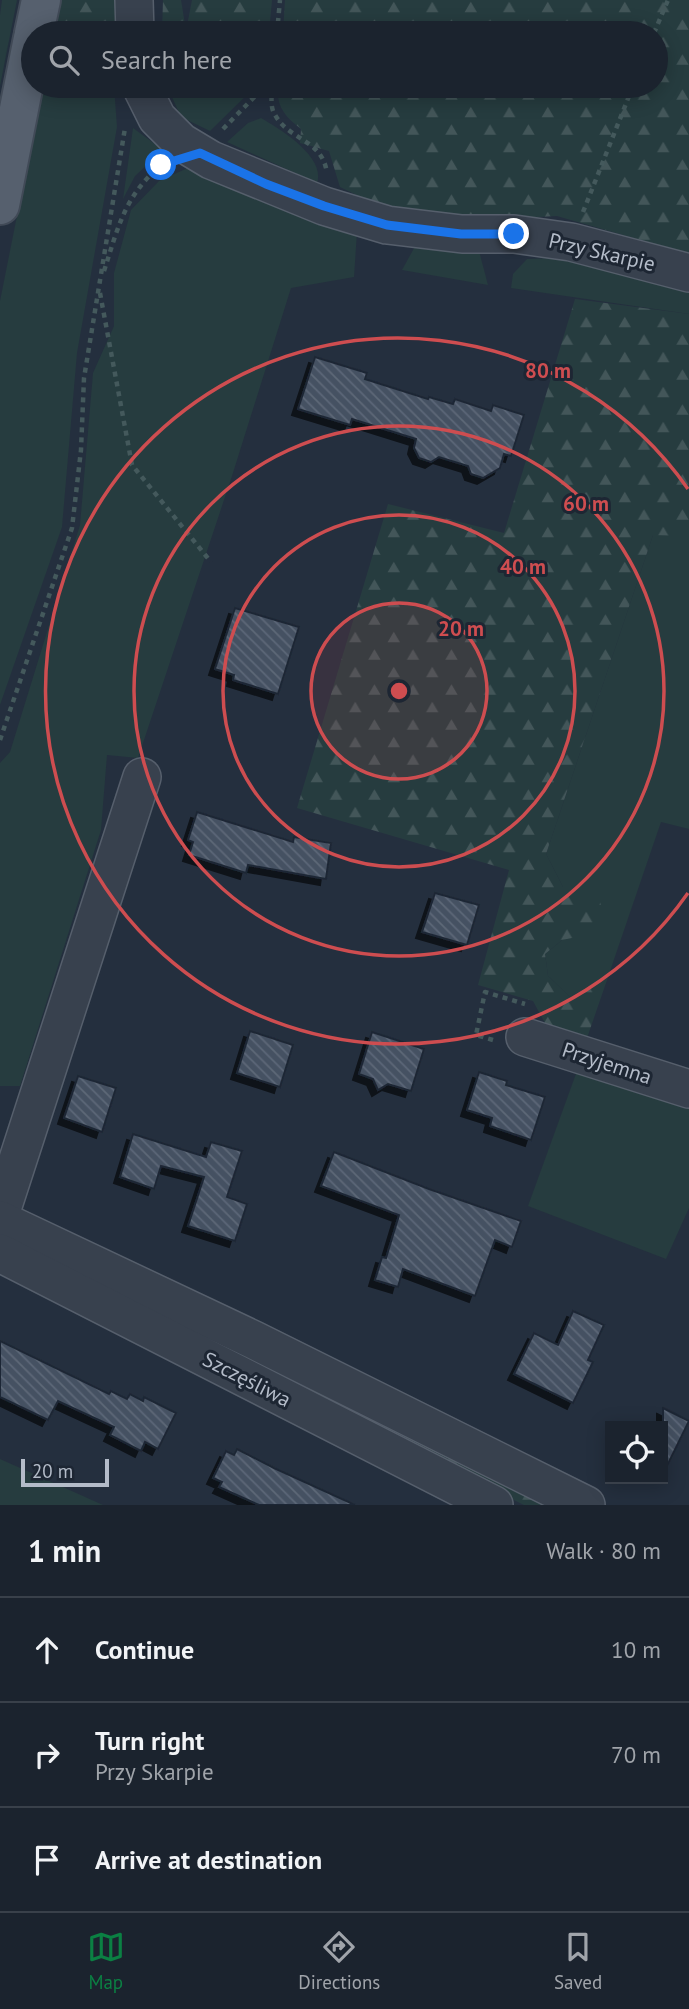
<!DOCTYPE html>
<meta charset="utf-8">
<style>
:root{--surface:#1b232e;--page:#282f3a;--text:#f1f3f6;--muted:#a0a4aa;--line:#39404a;--accent:#0b8043}
body{margin:0;font-family:"PT Sans",sans-serif;background:var(--page);color:var(--text)}
.controls{position:absolute;right:21px;bottom:21px;display:grid;overflow:hidden;border-radius:0px;box-shadow:0 4px 18px #0003}
.controls button{width:63px;height:63px;display:grid;place-items:center;padding:0;border:0;border-bottom:2px solid var(--line);background:var(--surface);color:var(--text);font:35px sans-serif}
.scale{position:absolute;left:21px;bottom:18px;width:88px;box-sizing:border-box;padding-left:7px;border:4px solid #b4bcc9;border-top:0;font-size:19px;line-height:24px;white-space:nowrap;color:#b4bcc9;-webkit-text-stroke:5px #1d2633;paint-order:stroke}
.stop{position:absolute;width:21px;height:21px;margin:-16px;border:5px solid #1a73e8;border-radius:50%;background:#fff}
.stop.end{background:#1a73e8;border-color:#fff;box-shadow:0 2px 7px #0008}
.list{margin:0;padding:0;list-style:none}
h2{display:flex;justify-content:space-between;align-items:center;height:91px;margin:0;padding:0 28px;font-size:30px}
h2 small{font-size:23px;font-weight:400;color:var(--muted)}
.list li{display:grid;grid-template-columns:46px 1fr auto;gap:21px;align-items:center;box-sizing:border-box;height:105px;padding:0 28px;border-top:2px solid var(--line)}
.list b{display:block;font-size:26px;white-space:nowrap}
.list p{margin:0;font-size:23px;white-space:nowrap;color:var(--muted)}
.list em{font-size:23px;font-style:normal;color:var(--muted)}
.icon{flex:none;width:38px;height:38px;fill:none;stroke:currentColor;stroke-width:2;stroke-linecap:round;stroke-linejoin:round}
.map{position:relative;flex:none;width:689px;height:1505px;overflow:hidden}
.search{position:absolute;background:var(--surface);box-shadow:0 4px 18px #0003;left:21px;right:21px;top:21px;height:77px;display:flex;align-items:center;gap:18px;box-sizing:border-box;padding:0 24px;border-radius:38px;color:var(--muted);font-size:26px}
.sheet{height:406px;background:var(--surface)}
nav{display:flex;justify-content:space-around;align-items:center;box-sizing:border-box;height:98px;border-top:2px solid var(--line);background:var(--surface);font-size:19px;color:var(--muted)}
nav a{display:grid;justify-items:center;gap:4px}
nav .on{color:var(--accent)}
.map>svg:first-child{display:block}
.grass{fill:#263c3f}
.forest{fill:url(#forest-firs)}
.building{fill:url(#building-back-hatch);stroke:#1f2835;stroke-width:2;filter:url(#shadow)}
.lines{fill:none;stroke-linecap:round;stroke-linejoin:round}
.minor-casing{stroke:#565f6c;stroke-width:40}
.major-casing{stroke:#414a57;stroke-width:42}
.path{stroke:#44595c;stroke-width:4.5;stroke-dasharray:5 5;stroke-linecap:butt}
.minor{stroke:#38414e;stroke-width:37}
.major{stroke:#56606e;stroke-width:38}
.route{stroke:#1a73e8;stroke-width:9}
.ring{fill:none;stroke:#ce4d50;stroke-width:3.5}
.labels{text-anchor:middle;dominant-baseline:central;stroke-width:6;stroke-linejoin:round;paint-order:stroke}
.street-label{font-size:21px;fill:#b4bcc9;stroke:#1d2633}
.centre{fill:#ce4d50;stroke:#1d2633;stroke-width:3.5}
.ring-label{font-size:21px;text-anchor:middle;font-weight:bold;fill:#ce4d50;stroke:#1d2633;stroke-width:6;stroke-linejoin:round;paint-order:stroke}
</style>
<div class="map">
<svg width="689" height="1505" viewBox="0 0 689 1505">
<defs>
<pattern id="forest-firs" width="22" height="20" patternUnits="userSpaceOnUse" patternTransform="scale(1.75)"><rect width="22" height="20" fill="#263c3f"/><path d="M5 1l3.5 6h-7zM16 11l3.5 6h-7z" fill="#435659"/></pattern>
<pattern id="building-back-hatch" width="6" height="6" patternUnits="userSpaceOnUse" patternTransform="scale(1.75)"><rect width="6" height="6" fill="#455162"/><path d="M-1 5l2 2M0 0l6 6M5-1l2 2" fill="none" stroke="#5d6877"/></pattern>
<filter id="shadow"><feDropShadow dx="-6" dy="6" stdDeviation="0" flood-color="#0009"/></filter>
</defs>
<rect width="100%" height="100%" fill="#242f3e"/>
<g class="grass">
<path d="M2 0H17L0 86V15Z"/>
<path d="M43 86H114L117 127 77 353 62 527 0 705V301Z"/>
<path d="M167 86H256L210 131 181 117Z"/>
<path d="M261 118C280 129 326 157 317 183L227 142 248 123Z"/>
<path d="M133 128 163 150 135 176 123 199Z"/>
<path d="M190 167 357 232 354 277 291 288 232 476 138 758 107 755 101 830 20 1086H0V763L10 752 80 525 93 373 114 326V273L131 210 159 181Z"/>
<path d="M418 241 478 247 488 285 402 270Z"/>
<path d="M553 258 641 273 689 285V314L511 288 513 274 527 259Z"/>
<path d="M653 535H689V829L661 822 608 977 570 997 548 976 545 954 562 940 563 887 546 854Z"/>
<path d="M577 1071 689 1107V1208L666 1259 528 1206Z"/>
<path d="M0 1459 103 1505H0Z"/>
</g>
<g class="forest">
<path d="M57 0H121L115 33H52Z"/>
<path d="M163 0H181L186 31 192 0H272L269 33H162Z"/>
<path d="M285 0H689V254L557 216 477 220 388 210 340 187 329 151 300 143 301 129C285 117 276 106 278 86H656V33H283Z"/>
<path d="M575 299 689 314V536L653 535 546 854 563 887 598 896 603 911 596 933 562 940 545 954 548 976 570 997 608 977 587 1038 545 1023 533 1001 478 985 509 870 297 808 388 504 504 533Z"/>
<path d="M364 1404 572 1505H524L356 1420Z"/>
</g>
<g class="building">
<path d="M315 357 367 373 365 379 428 399 429 397 453 404 455 399 491 411 493 405 524 415 511 456 504 454 500 468 483 478 471 474 468 466 439 457 431 462 419 458 414 448 416 439 352 419 350 425 298 409Z"/>
<path d="M235 608 299 627 278 694 233 680 234 675 215 669Z"/>
<path d="M197 812 293 842 294 837 331 843 326 879 248 865 246 873 189 855 193 842 188 840Z"/>
<path d="M435 893 479 905 467 945 422 932Z"/>
<path d="M250 1031 293 1045 280 1087 237 1073Z"/>
<path d="M372 1032 424 1049 411 1091 388 1084 378 1090 373 1079 359 1074Z"/>
<path d="M479 1072 507 1081 506 1085 545 1097 531 1140 490 1126 492 1118 467 1110Z"/>
<path d="M78 1076 116 1088 102 1132 64 1118Z"/>
<path d="M133 1134 206 1157 211 1142 242 1151 227 1197 247 1204 235 1241 188 1226 204 1177 161 1166 154 1189 120 1177Z"/>
<path d="M334 1152 429 1189 521 1221 512 1247 495 1240 475 1296 403 1269 398 1287 375 1280 382 1257 386 1258 399 1215 321 1186Z"/>
<path d="M573 1311 604 1325 588 1360 593 1362 573 1403 514 1374 534 1333 558 1345Z"/>
<path d="M0 1341 109 1394 111 1391 127 1399 130 1394 143 1401 144 1397 176 1413 158 1449 145 1442 141 1451 110 1435 114 1427 58 1401 48 1420 0 1397Z"/>
<path d="M663 1408 689 1421 663 1474Z"/>
<path d="M237 1449 274 1468 355 1505H259L219 1487 222 1482 213 1478 226 1451 234 1455Z"/>
</g>
<g class="lines">
<g class="minor-casing">
<g id="minor">
<path d="M134 0 135 33"/>
<path d="M141 86 157 118 181 142 211 160 324 206 387 225 462 234H514L571 242 689 273"/>
<path d="M525 1037 689 1089"/>
<path d="M0 1215 142 777"/>
<path d="M0 1220 254 1340 586 1505"/>
<path d="M0 1253 494 1505"/>
</g>
</g>
<g class="major-casing">
<g id="major">
<path d="M34 33 41 0"/>
<path d="M0 205 33 38"/>
</g>
</g>
<g class="path">
<path d="M277 33 280 0"/>
<path d="M654 33 668 0"/>
<path d="M272 86C272 94 270 106 274 113 288 141 322 138 327 173"/>
<path d="M223 129 265 86"/>
<path d="M583 212 633 86"/>
<path d="M104 271C118 228 124 197 160 166"/>
<path d="M100 293 132 465 211 562"/>
<path d="M0 740 72 528 81 450 84 378 125 128"/>
<path d="M493 1040 476 1035 485 992 525 1004"/>
</g>
<use href="#minor" class="minor"/>
<use href="#major" class="major"/>
</g>
<g class="lines">
<path class="route" d="M161 165 200 153 266 184 324 206 387 225 461 234H514"/>
</g>
<circle cx="399" cy="691" r="88" fill="#ce4d50" fill-opacity=".12"/>
<g class="ring">
<circle cx="399" cy="691" r="88"/>
<circle cx="399" cy="691" r="176"/>
<circle cx="399" cy="691" r="265"/>
<path d="M688 893A353 353 0 1 1 688 489"/>
</g>
<g class="labels">
<g class="street-label">
<text transform="translate(602 252) rotate(13)">Przy Skarpie</text>
<text transform="translate(607 1063) rotate(18)">Przyjemna</text>
<text transform="translate(247 1379) rotate(27)">Szczęśliwa</text>
</g>
</g>
<circle cx="399" cy="691" r="10" class="centre"/>
<g class="ring-label">
<text x="548" y="378">80 m</text>
<text x="586" y="511">60 m</text>
<text x="523" y="574">40 m</text>
<text x="461" y="636">20 m</text>
</g>
</svg>
<div class="controls">
<button><svg class="icon" aria-label="locate" viewBox="0 0 24 24"><circle cx="12" cy="12" r="6"/><path d="M12 2v4M12 18v4M2 12h4M18 12h4"/></svg></button>
</div>
<div class="scale">20 m</div>
<div class="stop" style="left:161px;top:165px"></div>
<div class="stop end" style="left:514px;top:234px"></div>
<div class="search"><svg class="icon" aria-label="search" viewBox="0 0 24 24"><circle cx="10" cy="10" r="6"/><path d="M15 15l6 6"/></svg>Search here</div>
</div>
<section class="sheet">
<h2>1 min<small>Walk · 80 m</small></h2>
<ul class="list">
<li><svg class="icon" aria-label="ahead" viewBox="0 0 24 24"><path d="M12 20V5M6 11l6-6 6 6"/></svg><div><b>Continue</b></div><em>10 m</em></li>
<li><svg class="icon" aria-label="right" viewBox="0 0 24 24"><path d="M7 20v-9h11M14 6l5 5-5 5"/></svg><div><b>Turn right</b><p>Przy Skarpie</p></div><em>70 m</em></li>
<li><svg class="icon" aria-label="arrive" viewBox="0 0 24 24"><path d="M6 21V4h12l-3 4 3 4H6"/></svg><div><b>Arrive at destination</b></div></li>
</ul>
</section>
<nav>
<a class="on"><svg class="icon" aria-label="map" viewBox="0 0 24 24"><path d="M3 6l6-2 6 2 6-2v14l-6 2-6-2-6 2zM9 4v14M15 6v14"/></svg>Map</a>
<a><svg class="icon" aria-label="directions" viewBox="0 0 24 24"><path d="M12 3l9 9-9 9-9-9zM9 14v-3h6M13 9l2 2-2 2"/></svg>Directions</a>
<a><svg class="icon" aria-label="saved" viewBox="0 0 24 24"><path d="M7 4h10v16l-5-4-5 4z"/></svg>Saved</a>
</nav>
